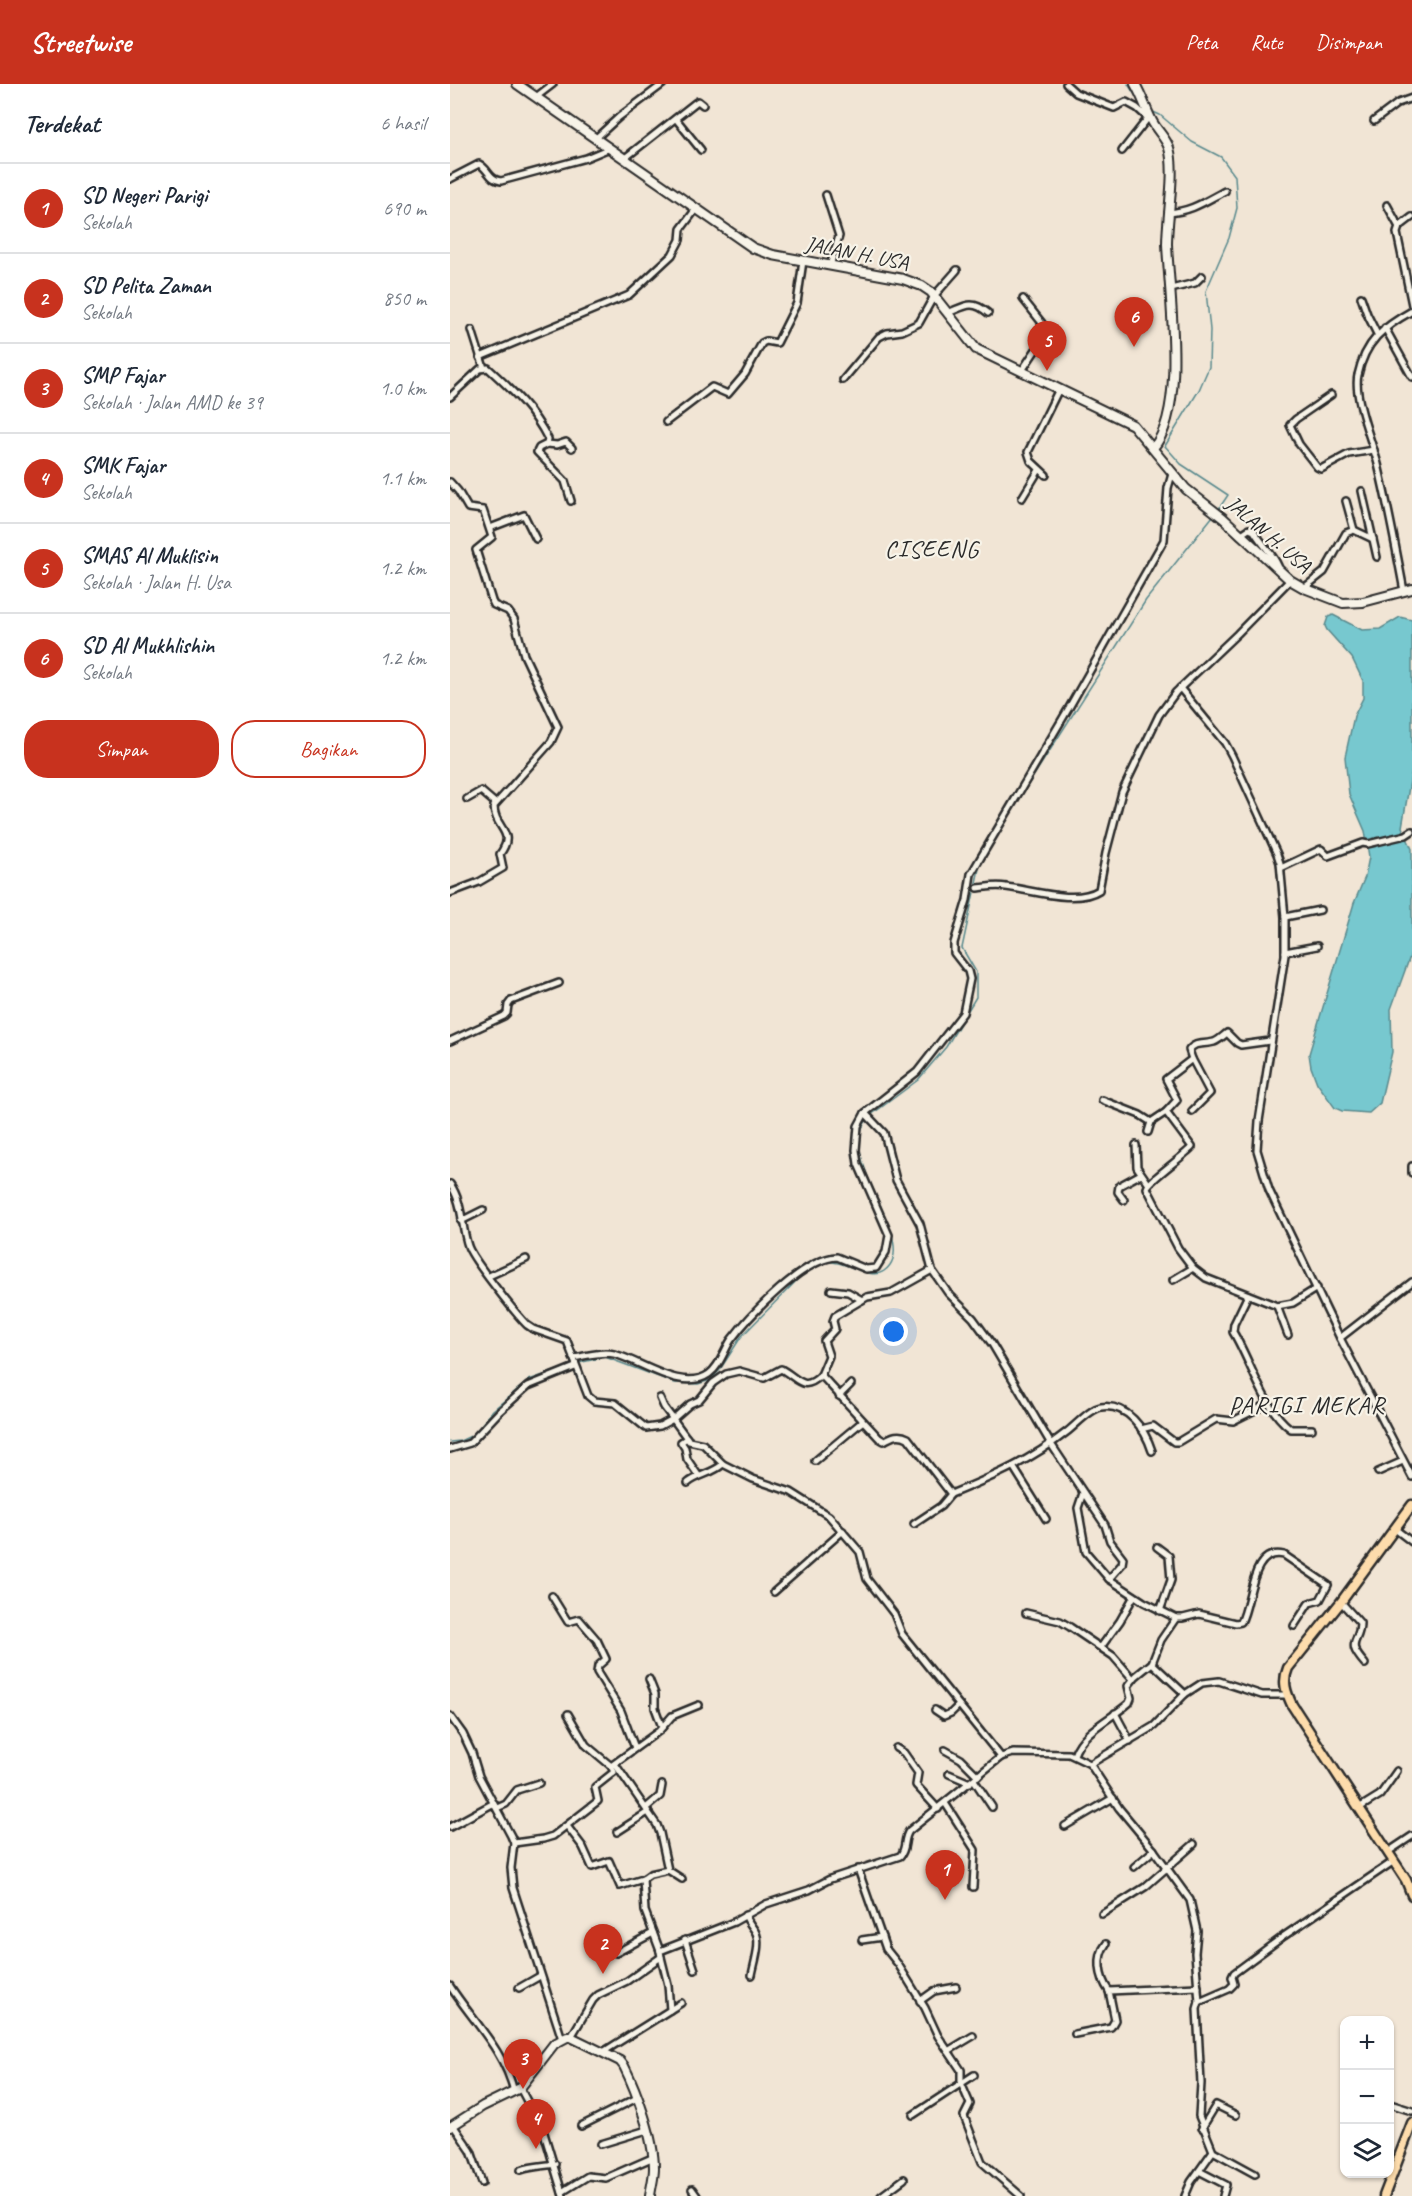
<!DOCTYPE html>
<html lang="id">
<meta charset="utf-8">
<style>
:root{--surface:#fff;--page:#f6f6f7;--text:#1f2937;--muted:#747a83;--line:#e0e1e3;--accent:#c8321e}
body{margin:0;font-family:Caveat,sans-serif;background:var(--page);color:var(--text)}
.controls{position:absolute;right:18px;bottom:18px;display:grid;overflow:hidden;border-radius:12px;box-shadow:0 2px 4px #0004}
.controls button{width:54px;height:54px;display:grid;place-items:center;padding:0;border:0;border-bottom:2px solid var(--line);background:var(--surface);color:var(--text);font:30px sans-serif}
.you{position:absolute;left:444px;top:1248px;width:21px;height:21px;margin:-15px;border:4px solid #fff;border-radius:50%;background:#1a73e8;box-shadow:0 0 0 9px #1a73e833}
.badge{display:grid;place-items:center;width:39px;height:39px;border-radius:50%;background:var(--accent);color:#fff;font-size:20px;font-weight:700}
.pin{position:absolute;translate:-50% -50px;filter:drop-shadow(0 2px 3px #0008)}
.pin::after{content:'';position:absolute;top:32px;width:21px;height:18px;background:inherit;clip-path:polygon(0 0,100% 0,50% 100%)}
.list{margin:0;padding:0;list-style:none}
h2{display:flex;justify-content:space-between;align-items:center;height:78px;margin:0;padding:0 24px;font-size:26px}
h2 small{font-size:20px;font-weight:400;color:var(--muted)}
.list li{display:grid;grid-template-columns:39px 1fr auto;gap:18px;align-items:center;box-sizing:border-box;height:90px;padding:0 24px;border-top:2px solid var(--line)}
.list b{display:block;font-size:22px;white-space:nowrap}
.list p{margin:0;font-size:20px;white-space:nowrap;color:var(--muted)}
.list em{font-size:20px;font-style:normal;color:var(--muted)}
.actions{display:flex;gap:12px;padding:18px 24px}
.actions a{flex:1;padding:14px 0;border:2px solid var(--accent);border-radius:24px;text-align:center;font-size:21px;color:var(--accent)}
.actions .main{background:var(--accent);color:#fff}
.icon{flex:none;width:33px;height:33px;fill:none;stroke:currentColor;stroke-width:2;stroke-linecap:round;stroke-linejoin:round}
.map{position:relative;flex:none;width:962px;height:2112px;overflow:hidden}
header{display:flex;align-items:center;gap:36px;box-sizing:border-box;height:84px;padding:0 30px;background:var(--accent);color:#fff}
header strong{font-size:28px}
nav{display:flex;gap:33px;margin-inline-start:auto;font-size:21px}
main{display:flex}
aside{flex:1;background:var(--surface)}
.map>svg:first-child{display:block}
.water{fill:#77c8cf;stroke:#59898d;stroke-width:1.5}
.lines{fill:none;stroke-linecap:round;stroke-linejoin:round}
.stream{stroke:#59898d;stroke-width:1.5}
.street-casing{stroke:#2b2b2b;stroke-width:10}
.secondary-casing{stroke:#2b2b2b;stroke-width:12}
.primary-casing{stroke:#2b2b2b;stroke-width:13}
.street{stroke:#f7f3e8;stroke-width:5}
.secondary{stroke:#f7f3e8;stroke-width:8}
.primary{stroke:#fddcac;stroke-width:8}
.labels{text-anchor:middle;dominant-baseline:central;stroke-width:4.5;stroke-linejoin:round;paint-order:stroke}
.street-label{font-size:21px;fill:#2b2b2b;stroke:#f7f3e8}
.quarter-label{font-size:24px;letter-spacing:1.5px;fill:#2b2b2b;stroke:#f7f3e8}
</style>
<header>
<strong>Streetwise</strong>
<nav><a>Peta</a><a>Rute</a><a>Disimpan</a></nav>
</header>
<main>
<aside>
<h2>Terdekat<small>6 hasil</small></h2>
<ul class="list">
<li><span class="badge">1</span><div><b>SD Negeri Parigi</b><p>Sekolah</p></div><em>690 m</em></li>
<li><span class="badge">2</span><div><b>SD Pelita Zaman</b><p>Sekolah</p></div><em>850 m</em></li>
<li><span class="badge">3</span><div><b>SMP Fajar</b><p>Sekolah · Jalan AMD ke 39</p></div><em>1.0 km</em></li>
<li><span class="badge">4</span><div><b>SMK Fajar</b><p>Sekolah</p></div><em>1.1 km</em></li>
<li><span class="badge">5</span><div><b>SMAS Al Muklisin</b><p>Sekolah · Jalan H. Usa</p></div><em>1.2 km</em></li>
<li><span class="badge">6</span><div><b>SD Al Mukhlishin</b><p>Sekolah</p></div><em>1.2 km</em></li>
</ul>
<div class="actions"><a class="main">Simpan</a><a>Bagikan</a></div>
</aside>
<div class="map">
<svg width="962" height="2112" viewBox="0 0 962 2112">
<rect width="100%" height="100%" fill="#f1e5d5"/>
<filter id="ink" filterUnits="userSpaceOnUse"><feTurbulence type="fractalNoise" baseFrequency=".0167" numOctaves="2"/><feDisplacementMap in="SourceGraphic" scale="12" xChannelSelector="R" yChannelSelector="G"/><feConvolveMatrix kernelMatrix="1 2 1 2 8 2 1 2 1" color-interpolation-filters="sRGB"/></filter>
<g filter="url(#ink)">
<path class="water" d="M883 531 912 546 930 545 950 533 962 536V686L952 743 962 765V867L941 925 942 968 930 1019 919 1029 892 1027 885 1024 867 999 861 983 859 970 904 819 915 793 919 773 915 747 899 710 895 673 904 632 913 614V597L902 574 877 546 875 542 878 533Z"/>
<g class="lines">
<g class="stream">
<path d="M678 0 692 22"/>
<path d="M701 27 710 31 742 58 771 73 785 92 787 124 779 154 756 207 760 246 759 283 749 306 715 362 731 380 778 411 768 426"/>
<path d="M558 732 696 516 763 432"/>
<path d="M421 1031 468 996 496 963 526 913V888L512 864 530 780"/>
<path d="M372 1179C394 1173 419 1198 434 1187 474 1159 382 1074 418 1035"/>
<path d="M0 1358 10 1357 23 1351 43 1326 79 1296 128 1279 155 1273 225 1299 248 1300 260 1296 269 1287 291 1253 352 1191"/>
</g>
<g class="street-casing">
<g id="street">
<path d="M616 0 626 9 664 24 676 18 687 24 700 36"/>
<path d="M86 13 103 0"/>
<path d="M226 35 251 66"/>
<path d="M924 37 948 19 962 14"/>
<path d="M146 54 169 33 213 0"/>
<path d="M672 67 698 34"/>
<path d="M175 74 245 19 248 17 253 21"/>
<path d="M0 95 29 80C39 85 39 96 51 97L136 74 160 64"/>
<path d="M376 111 389 152 380 182"/>
<path d="M937 121 949 143"/>
<path d="M718 129C742 127 754 118 775 107"/>
<path d="M962 133 949 143 947 149 962 221"/>
<path d="M721 205 745 199 752 192"/>
<path d="M911 213 917 230 927 250"/>
<path d="M498 229C515 222 522 215 538 229"/>
<path d="M935 244 962 293"/>
<path d="M22 246 34 284"/>
<path d="M30 273 179 211 222 171 230 156 231 145 246 125"/>
<path d="M571 288 589 261 594 247 592 239 573 215"/>
<path d="M393 296 429 253 437 249 452 247 469 239 484 212 507 186"/>
<path d="M881 311 846 335 840 341 849 360 867 383 871 385 899 370 924 366"/>
<path d="M0 313 30 285 38 284C63 307 82 324 98 355L97 360 89 364 87 368 115 397 121 417"/>
<path d="M216 338 262 303 278 310 295 290 312 259 316 257 327 259 347 219 353 177"/>
<path d="M97 360 107 361 116 358 122 364"/>
<path d="M596 391 581 377 578 368 609 305"/>
<path d="M0 398 8 407 18 424 33 426 42 453 26 466 42 517 44 521 58 527 64 535 74 571 108 643 101 658 44 722C44 745 67 747 50 770L53 784 29 798 0 809"/>
<path d="M912 407 927 473"/>
<path d="M572 414 589 386"/>
<path d="M896 417 904 446"/>
<path d="M40 444 74 431 86 455"/>
<path d="M790 451 799 445 804 447C810 458 829 477 829 486"/>
<path d="M854 504 874 488 896 449 904 446 923 455"/>
<path d="M954 507C946 464 938 422 928 380 922 358 903 312 908 291 915 258 933 243 962 227"/>
<path d="M730 604 775 659 782 672 827 770 830 779 835 833V871L809 1037 807 1066 819 1106 890 1254 962 1393"/>
<path d="M17 715 31 707 45 719"/>
<path d="M831 784 871 765 878 772 913 759 918 760 956 751 962 747"/>
<path d="M528 804C537 803 547 801 556 803 582 806 626 821 649 806L656 769 672 708 709 631 726 608 787 550 840 496"/>
<path d="M835 833 870 826"/>
<path d="M835 868 867 862"/>
<path d="M0 957 54 932 57 929 58 921 61 917 109 899"/>
<path d="M652 1016 690 1031 701 1038"/>
<path d="M742 1027 760 1009 742 975 739 966C746 957 753 961 764 958 769 956 773 952 777 949L787 959 791 961 820 957"/>
<path d="M716 1028 727 1016 716 995 742 975"/>
<path d="M415 1029 434 1049 446 1096 470 1140 482 1186 498 1209 523 1234 542 1260 601 1360 655 1441 660 1457 673 1474 672 1480 659 1495 694 1518 726 1534 711 1556 702 1579 735 1610"/>
<path d="M698 1048 701 1038 716 1028 742 1063C733 1073 699 1096 697 1104L728 1164 743 1184 756 1194 827 1222 843 1219 867 1204"/>
<path d="M686 1061 687 1083 698 1099"/>
<path d="M962 1082V1089"/>
<path d="M0 1100C13 1118 11 1142 18 1162 22 1175 66 1230 77 1241L83 1245 117 1257 138 1312 144 1317 165 1319 196 1344 210 1342 223 1335 239 1357 253 1360 273 1380 303 1395 341 1408 379 1432 410 1468 417 1495 444 1530 452 1550 551 1673"/>
<path d="M674 1116 668 1108 669 1102 691 1090"/>
<path d="M11 1137 33 1126"/>
<path d="M39 1192 76 1175"/>
<path d="M723 1196 743 1184"/>
<path d="M381 1206 398 1208 412 1216"/>
<path d="M798 1211 784 1240 783 1248C801 1277 813 1325 841 1345H862"/>
<path d="M827 1222 838 1251"/>
<path d="M890 1254 962 1198"/>
<path d="M123 1274C136 1272 152 1267 164 1270 190 1276 232 1309 259 1290 270 1282 274 1267 281 1256 300 1231 354 1174 387 1173L416 1185 426 1184 436 1168 439 1151 408 1080 406 1066 408 1042 415 1029 467 988 513 929 520 895 518 887 504 869V859L517 816 521 790 620 622 714 456 718 404 722 390"/>
<path d="M371 1291 379 1272 374 1257 385 1245 383 1237 385 1232 417 1213 441 1209 482 1186"/>
<path d="M389 1312 401 1300"/>
<path d="M210 1314 214 1323 223 1335 240 1320 249 1316 263 1299 276 1290 289 1287 314 1294 331 1285C348 1294 353 1309 371 1291L429 1354 434 1357C442 1352 449 1349 458 1354L501 1410C545 1392 580 1377 618 1347 627 1340 640 1325 651 1323 677 1319 695 1345 702 1367"/>
<path d="M691 1345 703 1342 724 1358H728L766 1335 783 1337 819 1319"/>
<path d="M237 1354 231 1358 235 1364 237 1375 248 1391"/>
<path d="M0 1365 20 1359 49 1328 78 1302 125 1283"/>
<path d="M365 1377 413 1337"/>
<path d="M564 1384 596 1435"/>
<path d="M928 1388 953 1377"/>
<path d="M238 1399C249 1390 262 1390 273 1380"/>
<path d="M633 1409 628 1424 636 1468 659 1495"/>
<path d="M464 1440 491 1422 501 1410"/>
<path d="M945 1445 962 1458"/>
<path d="M707 1463 719 1472 721 1496 710 1527"/>
<path d="M324 1508 393 1447"/>
<path d="M102 1512 118 1538 129 1535 147 1556 156 1575 148 1582 147 1588 171 1627 185 1664"/>
<path d="M891 1518 910 1539C910 1561 894 1556 915 1580"/>
<path d="M576 1529 610 1537 620 1543 663 1572 683 1595"/>
<path d="M726 1534H733L749 1530 786 1539 791 1538C802 1519 800 1463 834 1471L878 1501 870 1516 859 1519 844 1542"/>
<path d="M651 1563 670 1537 684 1512"/>
<path d="M199 1595 205 1610V1624L212 1643"/>
<path d="M485 1626 494 1632 501 1629 509 1621"/>
<path d="M665 1629 680 1657"/>
<path d="M118 1630 136 1661 161 1682"/>
<path d="M0 1632 13 1650 22 1669 29 1692 61 1752 64 1759 61 1784 63 1804 112 1955"/>
<path d="M446 1664 454 1669 468 1689 466 1701 488 1725"/>
<path d="M495 1666 511 1675 528 1692"/>
<path d="M624 1671C633 1646 660 1636 679 1619L681 1614 678 1602 686 1592 702 1579"/>
<path d="M165 1680 207 1741 210 1749 218 1786"/>
<path d="M640 1680 669 1724 703 1765 740 1816 747 1847 745 1869 749 1918 747 1925 751 1999 749 2032 763 2067 741 2098 735 2112"/>
<path d="M499 1690 520 1699"/>
<path d="M524 1696 542 1723"/>
<path d="M495 1719 525 1766 523 1803"/>
<path d="M47 1724 56 1720 67 1706 89 1699"/>
<path d="M196 1724 210 1712 212 1701"/>
<path d="M909 1724 930 1711 947 1687"/>
<path d="M117 1742 133 1763 142 1783 159 1777 170 1802 193 1795"/>
<path d="M615 1742 663 1714"/>
<path d="M0 1743 44 1719"/>
<path d="M167 1748 198 1728"/>
<path d="M64 1759 93 1755 103 1752 148 1717 145 1703 164 1688 161 1682 209 1647 222 1632 249 1621"/>
<path d="M938 1768 962 1752"/>
<path d="M684 1783 704 1766"/>
<path d="M408 1785 436 1865 448 1880 475 1924 488 1952 511 1986V1999L520 2020 514 2032 532 2078 571 2112"/>
<path d="M652 1830 695 1803 744 1760"/>
<path d="M295 1831C298 1838 301 1841 305 1847 312 1858 304 1879 302 1891"/>
<path d="M235 1856 245 1886"/>
<path d="M412 1856 432 1853"/>
<path d="M656 1860C646 1873 649 1893 659 1907"/>
<path d="M210 1867 195 1827 193 1795 200 1790 218 1786 232 1795"/>
<path d="M166 1869 203 1849"/>
<path d="M0 1902C22 1936 55 1967 64 2008"/>
<path d="M69 1904 90 1892"/>
<path d="M470 1917 484 1907 506 1903"/>
<path d="M749 1918 779 1905 784 1900 782 1893 784 1889 834 1852 944 1777"/>
<path d="M220 1926 231 1919"/>
<path d="M625 1950 661 1943 665 1936 659 1907 748 1903"/>
<path d="M121 1953 143 1916 148 1911 177 1897 211 1873 210 1867 284 1838 316 1820 359 1806 380 1795 450 1772C457 1765 453 1755 459 1747L551 1673 563 1669 619 1670 640 1680 704 1642 735 1610 752 1599 769 1597 812 1611H837"/>
<path d="M498 1967 523 1952"/>
<path d="M153 1968 220 1926 218 1901 211 1873"/>
<path d="M70 2004 94 2049 113 2112"/>
<path d="M940 2020 962 2027"/>
<path d="M463 2031 524 1991"/>
<path d="M3 2041 21 2067 32 2099"/>
<path d="M131 2042 187 2014"/>
<path d="M752 2044 766 2021 786 2031"/>
<path d="M151 2060 197 2046"/>
<path d="M763 2067 805 2090"/>
<path d="M71 2086C82 2082 93 2082 105 2080"/>
<path d="M749 2087 776 2101 773 2112"/>
<path d="M242 2105 247 2112"/>
<path d="M112 2108 138 2092 156 2094 204 2073"/>
<path d="M431 2112 454 2095"/>
</g>
</g>
<g class="secondary-casing">
<g id="secondary">
<path d="M67 0 303 164 323 171 453 195 472 202 481 208 526 265 683 341 736 405 773 434 840 496 854 504 893 519 913 518 962 505"/>
<path d="M685 0C692 12 696 25 702 37 707 47 716 54 719 64 726 87 717 133 717 160 719 210 737 326 703 364"/>
<path d="M0 2043 33 2022 70 2004 104 1960 117 1953H121L170 1977 174 1982C187 2008 204 2055 204 2084 204 2094 201 2103 200 2112"/>
</g>
</g>
<g class="primary-casing">
<g id="primary">
<path d="M962 1421 891 1518 838 1584C832 1598 836 1608 842 1621L956 1796 962 1811"/>
<path d="M934 2112 962 2039"/>
</g>
</g>
<use href="#street" class="street"/>
<use href="#secondary" class="secondary"/>
<use href="#primary" class="primary"/>
</g>
</g>
<g class="labels">
<g class="street-label">
<text transform="translate(407 169) rotate(11)">JALAN H. USA</text>
<text transform="translate(819 450) rotate(41)">JALAN H. USA</text>
</g>
<g class="quarter-label">
<text x="482" y="465">CISEENG</text>
<text x="857" y="1321">PARIGI MEKAR</text>
</g>
</g>
</svg>
<div class="controls">
<button>+</button>
<button>−</button>
<button><svg class="icon" aria-label="layers" viewBox="0 0 24 24"><path d="M12 4l9 5-9 5-9-5zM3 14l9 5 9-5"/></svg></button>
</div>
<div class="you"></div>
<div class="pin badge" style="left:495px;top:1816px">1</div>
<div class="pin badge" style="left:153px;top:1890px">2</div>
<div class="pin badge" style="left:73px;top:2005px">3</div>
<div class="pin badge" style="left:86px;top:2065px">4</div>
<div class="pin badge" style="left:597px;top:287px">5</div>
<div class="pin badge" style="left:684px;top:263px">6</div>
</div>
</main>
